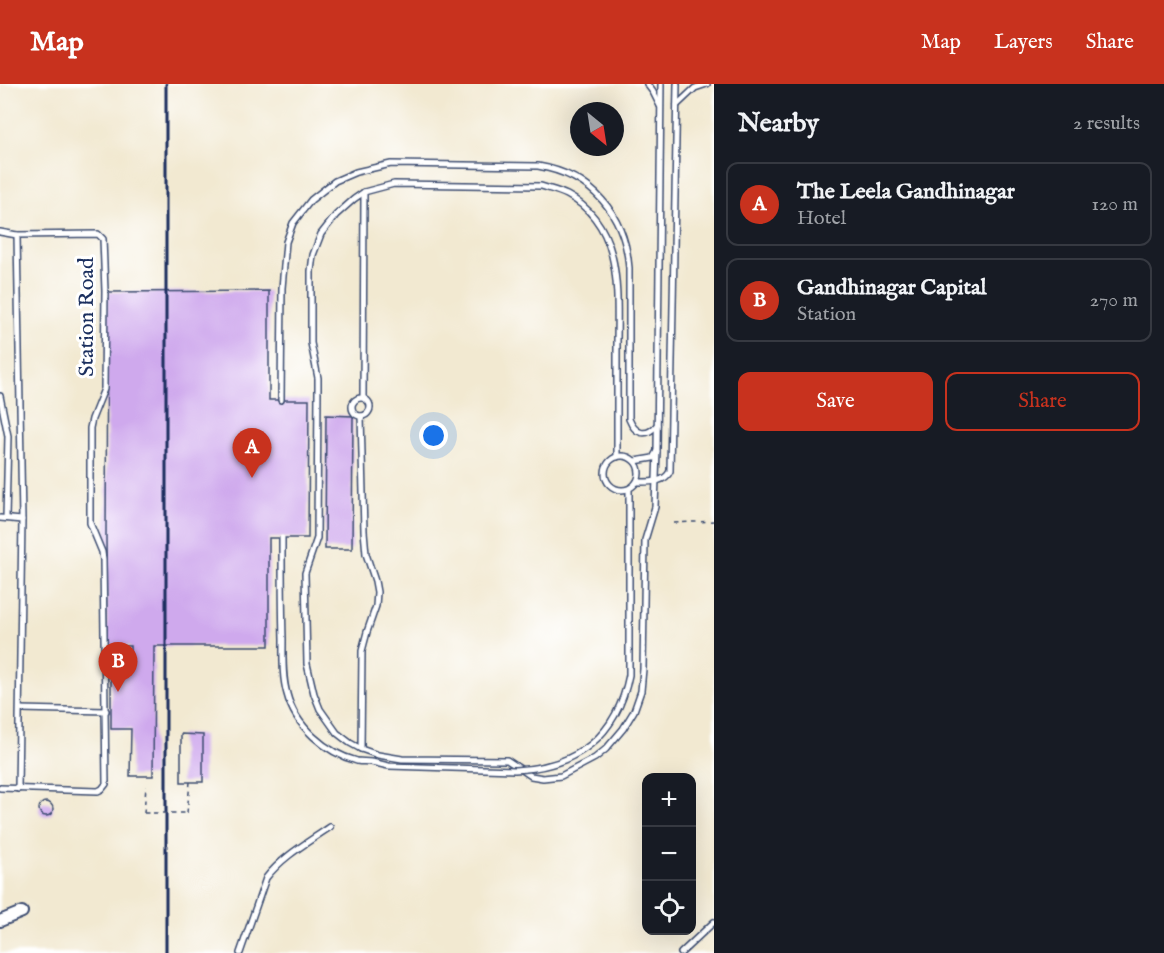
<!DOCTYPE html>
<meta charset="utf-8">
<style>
:root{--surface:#171b24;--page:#242831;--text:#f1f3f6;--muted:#9ea1a6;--line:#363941;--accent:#c8321e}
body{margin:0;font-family:"IM FELL English",serif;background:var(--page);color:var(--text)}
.controls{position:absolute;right:18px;bottom:18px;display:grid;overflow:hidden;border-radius:12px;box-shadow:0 6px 24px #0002}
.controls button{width:54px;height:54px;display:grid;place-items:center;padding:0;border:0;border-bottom:2px solid var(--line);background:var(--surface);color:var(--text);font:30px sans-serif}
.compass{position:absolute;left:570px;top:18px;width:54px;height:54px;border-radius:50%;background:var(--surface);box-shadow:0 6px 24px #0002;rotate:150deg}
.you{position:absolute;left:434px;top:352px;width:21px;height:21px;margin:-15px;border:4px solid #fff;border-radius:50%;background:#1a73e8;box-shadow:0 0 0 9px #1a73e833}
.badge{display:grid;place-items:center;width:39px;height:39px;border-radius:50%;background:var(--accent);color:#fff;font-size:20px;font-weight:700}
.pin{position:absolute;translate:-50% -50px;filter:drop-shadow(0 2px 3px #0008)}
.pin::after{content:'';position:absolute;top:32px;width:21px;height:18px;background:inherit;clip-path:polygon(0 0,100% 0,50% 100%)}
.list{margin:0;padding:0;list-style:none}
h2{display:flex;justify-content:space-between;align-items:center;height:78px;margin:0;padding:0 24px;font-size:26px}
h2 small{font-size:20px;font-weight:400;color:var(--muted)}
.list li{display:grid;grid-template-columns:39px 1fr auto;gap:18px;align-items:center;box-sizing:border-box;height:84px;margin:0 12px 12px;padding:0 12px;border:2px solid var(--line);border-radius:12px}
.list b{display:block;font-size:22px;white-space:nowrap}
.list p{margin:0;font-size:20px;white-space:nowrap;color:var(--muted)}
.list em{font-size:20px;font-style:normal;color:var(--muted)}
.actions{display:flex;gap:12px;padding:18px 24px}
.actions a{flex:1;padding:14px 0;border:2px solid var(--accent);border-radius:12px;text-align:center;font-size:21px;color:var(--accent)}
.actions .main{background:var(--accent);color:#fff}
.icon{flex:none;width:33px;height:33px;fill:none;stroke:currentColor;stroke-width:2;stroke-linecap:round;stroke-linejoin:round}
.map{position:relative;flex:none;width:714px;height:869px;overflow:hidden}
header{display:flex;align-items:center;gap:36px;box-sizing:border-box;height:84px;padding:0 30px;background:var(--accent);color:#fff}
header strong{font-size:28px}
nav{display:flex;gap:33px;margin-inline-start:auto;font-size:21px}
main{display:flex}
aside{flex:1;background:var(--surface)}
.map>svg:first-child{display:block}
.building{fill:#cfa9ed}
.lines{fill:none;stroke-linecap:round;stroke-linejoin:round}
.lane-casing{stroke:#3b4b6f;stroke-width:8}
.street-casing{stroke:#3b4b6f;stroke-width:14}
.path{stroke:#3b4b6f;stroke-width:1.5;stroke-dasharray:4.5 4.5;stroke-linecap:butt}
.lane{stroke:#fff;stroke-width:5}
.street{stroke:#fff;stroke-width:10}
.rail{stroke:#1b2f5e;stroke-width:3}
.lane-bridge-casing{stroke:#3b4b6f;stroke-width:8;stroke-linecap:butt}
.path-bridge{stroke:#3b4b6f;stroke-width:1.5;stroke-dasharray:4.5 4.5;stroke-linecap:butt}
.lane-bridge{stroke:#fff;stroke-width:5}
.labels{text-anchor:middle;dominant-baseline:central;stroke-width:6;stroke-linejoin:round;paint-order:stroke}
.street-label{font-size:22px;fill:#1b2f5e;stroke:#fff}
</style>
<header>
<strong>Map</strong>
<nav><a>Map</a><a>Layers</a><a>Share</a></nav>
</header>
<main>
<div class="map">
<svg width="714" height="869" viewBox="0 0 714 869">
<rect width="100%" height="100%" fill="#fff"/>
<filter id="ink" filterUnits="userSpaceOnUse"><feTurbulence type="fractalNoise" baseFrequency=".0167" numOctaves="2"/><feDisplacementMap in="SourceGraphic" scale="12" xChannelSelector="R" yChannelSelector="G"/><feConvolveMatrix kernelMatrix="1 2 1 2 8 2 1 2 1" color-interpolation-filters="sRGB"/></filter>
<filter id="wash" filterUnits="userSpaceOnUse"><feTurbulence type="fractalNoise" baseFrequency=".008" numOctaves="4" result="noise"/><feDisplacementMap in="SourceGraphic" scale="24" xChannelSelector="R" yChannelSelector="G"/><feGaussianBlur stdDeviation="1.35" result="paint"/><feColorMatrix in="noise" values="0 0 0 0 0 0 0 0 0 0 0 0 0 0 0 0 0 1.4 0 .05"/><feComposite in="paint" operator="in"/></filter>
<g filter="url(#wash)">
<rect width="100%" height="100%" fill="#f2e9d1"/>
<g id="blocks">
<g class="building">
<path d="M269 207V316H309L308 454H269V562H154L153 692H130L131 645H111V568H130V562H107L106 453 107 208Z"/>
<path d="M326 331 353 332 352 465H325Z"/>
<path d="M181 650 203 651V698H181Z"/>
<circle cx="46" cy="725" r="7"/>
</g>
</g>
</g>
<g filter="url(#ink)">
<use href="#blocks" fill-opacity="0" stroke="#3b4b6f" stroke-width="1.5"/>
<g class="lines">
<g class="lane-casing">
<g id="lane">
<path d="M647 0 653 8 660 22"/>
<path d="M677 21 695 4 707 0"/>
<path d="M0 148 17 151 98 150 103 155 105 207 104 305 92 335 90 344V439L102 468 103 476 106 700 102 705 98 707 0 704"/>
<path d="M17 151 22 436 18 705"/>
<path d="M0 312 8 352 6 434"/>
<path d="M363 314 364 108"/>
<circle cx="361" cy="323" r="9"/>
<path d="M281 316 282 204 286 158 293 139 311 116 335 97 356 88 391 80 538 82C592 91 625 130 629 184V335C635 350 646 354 657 341"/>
<circle cx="622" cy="389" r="17"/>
<path d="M617 373C617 336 617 300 617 263 617 209 624 141 567 111 559 107 550 105 541 102L394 100 364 108 354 115 336 131 321 150 313 171 311 187V259L318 294V304L317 454 305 489 307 580 314 610 320 625 337 649 350 659 361 665 378 671 402 675 507 676 531 692 543 694 561 692 595 674 606 665 623 645 634 627 641 607 643 585 645 456 655 423 657 367"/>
<path d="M635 377 653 374 657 367 661 0"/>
<path d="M638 398C649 398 665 399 670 387L677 0"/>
<path d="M629 406V451"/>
<path d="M0 434 22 436"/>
<path d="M20 625 106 627"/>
<path d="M361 665 362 567 367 548 376 522 377 508 375 497 366 470 364 447 361 332"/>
<path d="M240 869 266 794C283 772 307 759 330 743"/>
<path d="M681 869 714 838"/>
</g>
</g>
<g class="street-casing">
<path id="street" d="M0 837 22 828"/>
</g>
<g class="path">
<path d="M674 439 714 437"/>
<path d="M144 729 146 702"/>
<path d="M187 729 190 698"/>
</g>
<use href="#lane" class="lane"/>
<use href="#street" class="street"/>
<path class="rail" d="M166 0V869"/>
<g class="lane-bridge-casing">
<path id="lane-bridge" d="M282 454C282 488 282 522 283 555 283 573 282 593 287 610 295 642 326 669 357 677 362 678 366 677 371 678 377 679 383 681 389 682L515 686C577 683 617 652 629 591V451"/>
</g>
<path class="path-bridge" d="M144 729H187"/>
<use href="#lane-bridge" class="lane-bridge"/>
</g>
</g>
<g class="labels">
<g class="street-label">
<text transform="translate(87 233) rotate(-90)">Station Road</text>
</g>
</g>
</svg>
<div class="controls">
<button>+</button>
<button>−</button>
<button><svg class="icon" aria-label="locate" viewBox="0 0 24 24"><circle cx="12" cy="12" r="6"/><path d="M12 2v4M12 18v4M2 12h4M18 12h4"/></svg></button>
</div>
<svg class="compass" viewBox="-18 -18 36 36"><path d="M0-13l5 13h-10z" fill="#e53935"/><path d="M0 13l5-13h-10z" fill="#9ea1a6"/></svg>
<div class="you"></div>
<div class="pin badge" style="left:252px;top:394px">A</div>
<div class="pin badge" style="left:118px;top:608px">B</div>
</div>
<aside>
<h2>Nearby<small>2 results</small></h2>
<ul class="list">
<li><span class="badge">A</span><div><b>The Leela Gandhinagar</b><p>Hotel</p></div><em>120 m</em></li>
<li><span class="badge">B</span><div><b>Gandhinagar Capital</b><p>Station</p></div><em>270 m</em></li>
</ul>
<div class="actions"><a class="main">Save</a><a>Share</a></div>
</aside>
</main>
